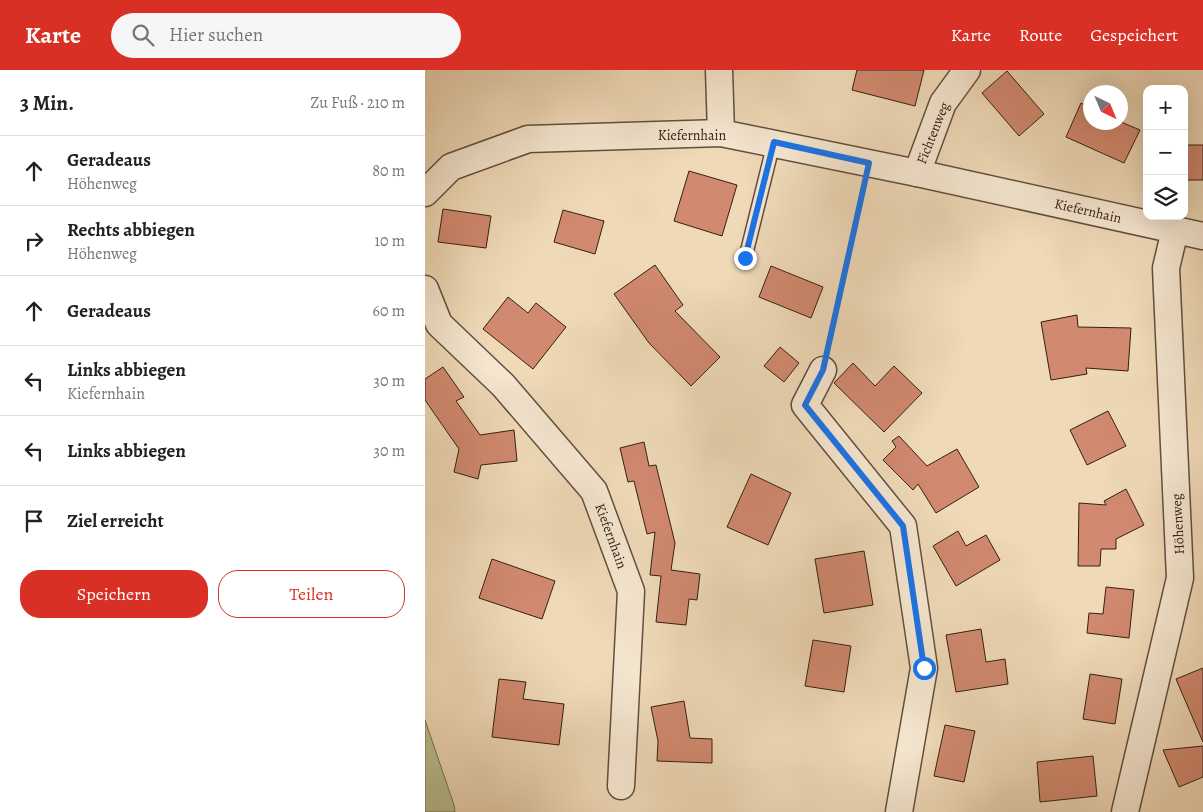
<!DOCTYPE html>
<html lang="de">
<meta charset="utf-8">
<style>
:root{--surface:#fff;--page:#f6f6f6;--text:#222;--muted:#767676;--line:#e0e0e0;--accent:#d93025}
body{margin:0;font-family:Alegreya,serif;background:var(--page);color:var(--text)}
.controls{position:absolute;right:15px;top:15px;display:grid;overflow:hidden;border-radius:10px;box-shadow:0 5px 20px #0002}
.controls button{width:45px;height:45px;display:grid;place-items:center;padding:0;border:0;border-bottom:1px solid var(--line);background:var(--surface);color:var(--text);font:25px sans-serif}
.compass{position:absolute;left:658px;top:15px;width:45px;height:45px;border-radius:50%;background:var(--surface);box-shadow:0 5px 20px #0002;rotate:136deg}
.stop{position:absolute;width:15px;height:15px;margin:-11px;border:4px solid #1a73e8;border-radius:50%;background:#fff}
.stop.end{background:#1a73e8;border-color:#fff;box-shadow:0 1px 5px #0008}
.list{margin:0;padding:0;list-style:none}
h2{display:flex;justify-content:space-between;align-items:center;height:65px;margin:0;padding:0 20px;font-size:21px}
h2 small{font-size:16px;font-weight:400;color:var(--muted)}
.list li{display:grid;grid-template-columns:32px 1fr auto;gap:15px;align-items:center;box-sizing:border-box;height:70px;padding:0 20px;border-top:1px solid var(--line)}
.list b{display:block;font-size:19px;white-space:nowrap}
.list p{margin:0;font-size:16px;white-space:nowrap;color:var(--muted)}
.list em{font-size:16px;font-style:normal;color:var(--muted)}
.actions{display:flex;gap:10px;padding:15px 20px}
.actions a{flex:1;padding:11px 0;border:1px solid var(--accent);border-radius:20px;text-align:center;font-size:18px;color:var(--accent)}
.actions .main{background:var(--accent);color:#fff}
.icon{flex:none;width:28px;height:28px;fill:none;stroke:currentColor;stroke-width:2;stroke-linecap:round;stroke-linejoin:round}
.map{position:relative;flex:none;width:778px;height:742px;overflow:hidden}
header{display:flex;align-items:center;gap:30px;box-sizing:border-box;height:70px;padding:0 25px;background:var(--accent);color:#fff}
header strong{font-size:24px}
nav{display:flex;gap:28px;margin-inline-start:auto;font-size:18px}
.search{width:350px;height:45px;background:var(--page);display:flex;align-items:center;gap:12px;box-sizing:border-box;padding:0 18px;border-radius:28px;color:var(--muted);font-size:19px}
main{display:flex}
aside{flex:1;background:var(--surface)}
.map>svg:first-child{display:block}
.green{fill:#b9bf8e;stroke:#767052}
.building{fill:#d1896f;stroke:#342015}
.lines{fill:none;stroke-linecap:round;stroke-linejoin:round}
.service-casing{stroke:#634e3e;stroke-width:15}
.minor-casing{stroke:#634e3e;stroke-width:29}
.path{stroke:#342015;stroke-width:3;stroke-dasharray:4 2.5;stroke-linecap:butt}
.service{stroke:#f5e6d0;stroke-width:12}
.minor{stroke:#f5e6d0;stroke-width:26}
.route{stroke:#1a73e8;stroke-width:6}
.labels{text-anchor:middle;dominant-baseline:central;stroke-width:4;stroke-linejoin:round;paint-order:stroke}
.street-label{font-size:14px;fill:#342015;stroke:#f5e6d0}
</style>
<header>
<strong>Karte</strong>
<div class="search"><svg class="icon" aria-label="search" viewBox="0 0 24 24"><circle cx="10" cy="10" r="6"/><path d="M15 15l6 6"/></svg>Hier suchen</div>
<nav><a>Karte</a><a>Route</a><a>Gespeichert</a></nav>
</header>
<main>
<aside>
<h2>3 Min.<small>Zu Fuß · 210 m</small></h2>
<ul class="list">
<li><svg class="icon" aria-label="ahead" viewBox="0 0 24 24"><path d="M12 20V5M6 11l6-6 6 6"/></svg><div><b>Geradeaus</b><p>Höhenweg</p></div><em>80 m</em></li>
<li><svg class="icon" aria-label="right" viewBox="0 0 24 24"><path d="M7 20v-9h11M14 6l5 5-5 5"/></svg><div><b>Rechts abbiegen</b><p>Höhenweg</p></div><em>10 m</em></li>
<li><svg class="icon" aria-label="ahead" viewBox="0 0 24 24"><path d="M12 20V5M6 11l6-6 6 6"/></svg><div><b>Geradeaus</b></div><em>60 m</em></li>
<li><svg class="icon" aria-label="left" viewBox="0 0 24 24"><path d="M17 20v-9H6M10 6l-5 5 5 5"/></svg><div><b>Links abbiegen</b><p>Kiefernhain</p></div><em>30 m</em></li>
<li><svg class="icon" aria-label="left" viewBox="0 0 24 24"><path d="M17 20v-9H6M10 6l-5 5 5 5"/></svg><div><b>Links abbiegen</b></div><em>30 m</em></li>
<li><svg class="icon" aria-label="arrive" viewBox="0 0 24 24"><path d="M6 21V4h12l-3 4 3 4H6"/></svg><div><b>Ziel erreicht</b></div></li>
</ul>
<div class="actions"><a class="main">Speichern</a><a>Teilen</a></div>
</aside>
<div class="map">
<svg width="778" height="742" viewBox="0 0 778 742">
<rect width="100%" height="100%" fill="#efd9b7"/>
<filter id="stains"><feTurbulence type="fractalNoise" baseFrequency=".004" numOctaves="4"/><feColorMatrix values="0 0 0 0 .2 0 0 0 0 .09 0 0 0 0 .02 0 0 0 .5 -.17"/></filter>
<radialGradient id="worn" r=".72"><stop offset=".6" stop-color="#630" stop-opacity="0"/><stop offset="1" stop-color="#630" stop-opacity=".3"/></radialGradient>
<path class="green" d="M0 650 29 735 30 742H0Z"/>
<g class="building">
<path d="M432 0H499L490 36 427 20Z"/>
<path d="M582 1 619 44 594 66 557 23Z"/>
<path d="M656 33 666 38V52H696L715 60 699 93 641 67Z"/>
<rect x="759" y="75" width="19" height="35"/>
<path d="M264 101 312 115 297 166 249 151Z"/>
<path d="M18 139 66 146 61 178 13 172Z"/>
<path d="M138 140 179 151 170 184 129 172Z"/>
<path d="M230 195 258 235 250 241 295 287 266 316 224 273 189 224Z"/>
<path d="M346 196 398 217 386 248 334 227Z"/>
<path d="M83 227 103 243 111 233 141 257 108 299 58 259Z"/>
<path d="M652 245 653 257 706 258 703 301 661 298 662 304 626 310 616 252Z"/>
<path d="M355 277 374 293 359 312 339 296Z"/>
<path d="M428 293 450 316 469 296 497 323 459 362 409 313Z"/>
<path d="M18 297 39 327 31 331 55 365 89 360 92 391 56 395 53 409 29 402 34 379 0 330V309Z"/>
<path d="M683 341 701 376 662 395 645 360Z"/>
<path d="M474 366 502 396 532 379 554 417 511 443 493 414 488 420 458 390 471 377 467 371Z"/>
<path d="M219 372 224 396 231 395 250 473 246 500 275 504 272 530 264 529 261 555 231 552 236 506 225 505 230 462 222 464 209 411 203 412 195 378Z"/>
<path d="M326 404 366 423 343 475 302 457Z"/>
<path d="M701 419 719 455 691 469V479H676L675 496H653L654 433 681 435 679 431Z"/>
<path d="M533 461 541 476 561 465 575 490 531 516 508 476Z"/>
<path d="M439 481 448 535 399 543 390 489Z"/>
<path d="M67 489 130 511 117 549 54 528Z"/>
<path d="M681 517 709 520 704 568 662 563 664 543 678 544Z"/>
<path d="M556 559 561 592 580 589 583 614 531 622 521 565Z"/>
<path d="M388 570 426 576 419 622 380 616Z"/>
<path d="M778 598V672L751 609Z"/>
<path d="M665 604 697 609 690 654 658 649Z"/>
<path d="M74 609 101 612 98 629 139 634 134 675 67 667Z"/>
<path d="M259 631 265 668 287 669V693L232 691 233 671 226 637Z"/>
<path d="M520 655 550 661 539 712 509 706Z"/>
<path d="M778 676V707L754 717 738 680Z"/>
<path d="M668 686 672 726 615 732 612 692Z"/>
</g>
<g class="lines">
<g class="service-casing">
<path id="service" d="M320 189 349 72"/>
</g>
<g class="minor-casing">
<g id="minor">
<path d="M294 0 296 63"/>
<path d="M492 103 518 33 542 0"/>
<path d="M0 123 26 97 103 69 296 63 492 103 778 166"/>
<path d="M0 219 14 254 78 315 169 421 206 521 196 716"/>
<path d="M398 300 380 335 478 456 499 598 474 742"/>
<path d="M700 742 755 508 741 198 750 160"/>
</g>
</g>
<path class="path" d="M403 277 438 118"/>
<use href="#service" class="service"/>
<use href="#minor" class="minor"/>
</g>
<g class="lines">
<path class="route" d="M320 188 349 72 444 93 398 300 380 335 478 456 499 598"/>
</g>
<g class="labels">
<g class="street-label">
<text transform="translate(508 63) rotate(-68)">Fichtenweg</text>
<text x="267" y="65">Kiefernhain</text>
<text transform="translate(663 141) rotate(13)">Kiefernhain</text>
<text transform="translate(753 454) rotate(-93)">Höhenweg</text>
<text transform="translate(186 466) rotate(70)">Kiefernhain</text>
</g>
</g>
<rect width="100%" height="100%" filter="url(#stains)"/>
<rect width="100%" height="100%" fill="url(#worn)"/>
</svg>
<div class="controls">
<button>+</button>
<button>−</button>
<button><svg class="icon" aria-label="layers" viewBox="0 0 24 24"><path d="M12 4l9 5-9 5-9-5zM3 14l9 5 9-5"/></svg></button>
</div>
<svg class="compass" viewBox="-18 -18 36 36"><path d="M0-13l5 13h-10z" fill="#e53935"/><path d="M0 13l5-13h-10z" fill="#767676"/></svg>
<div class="stop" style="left:499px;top:598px"></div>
<div class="stop end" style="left:320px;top:188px"></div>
</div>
</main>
